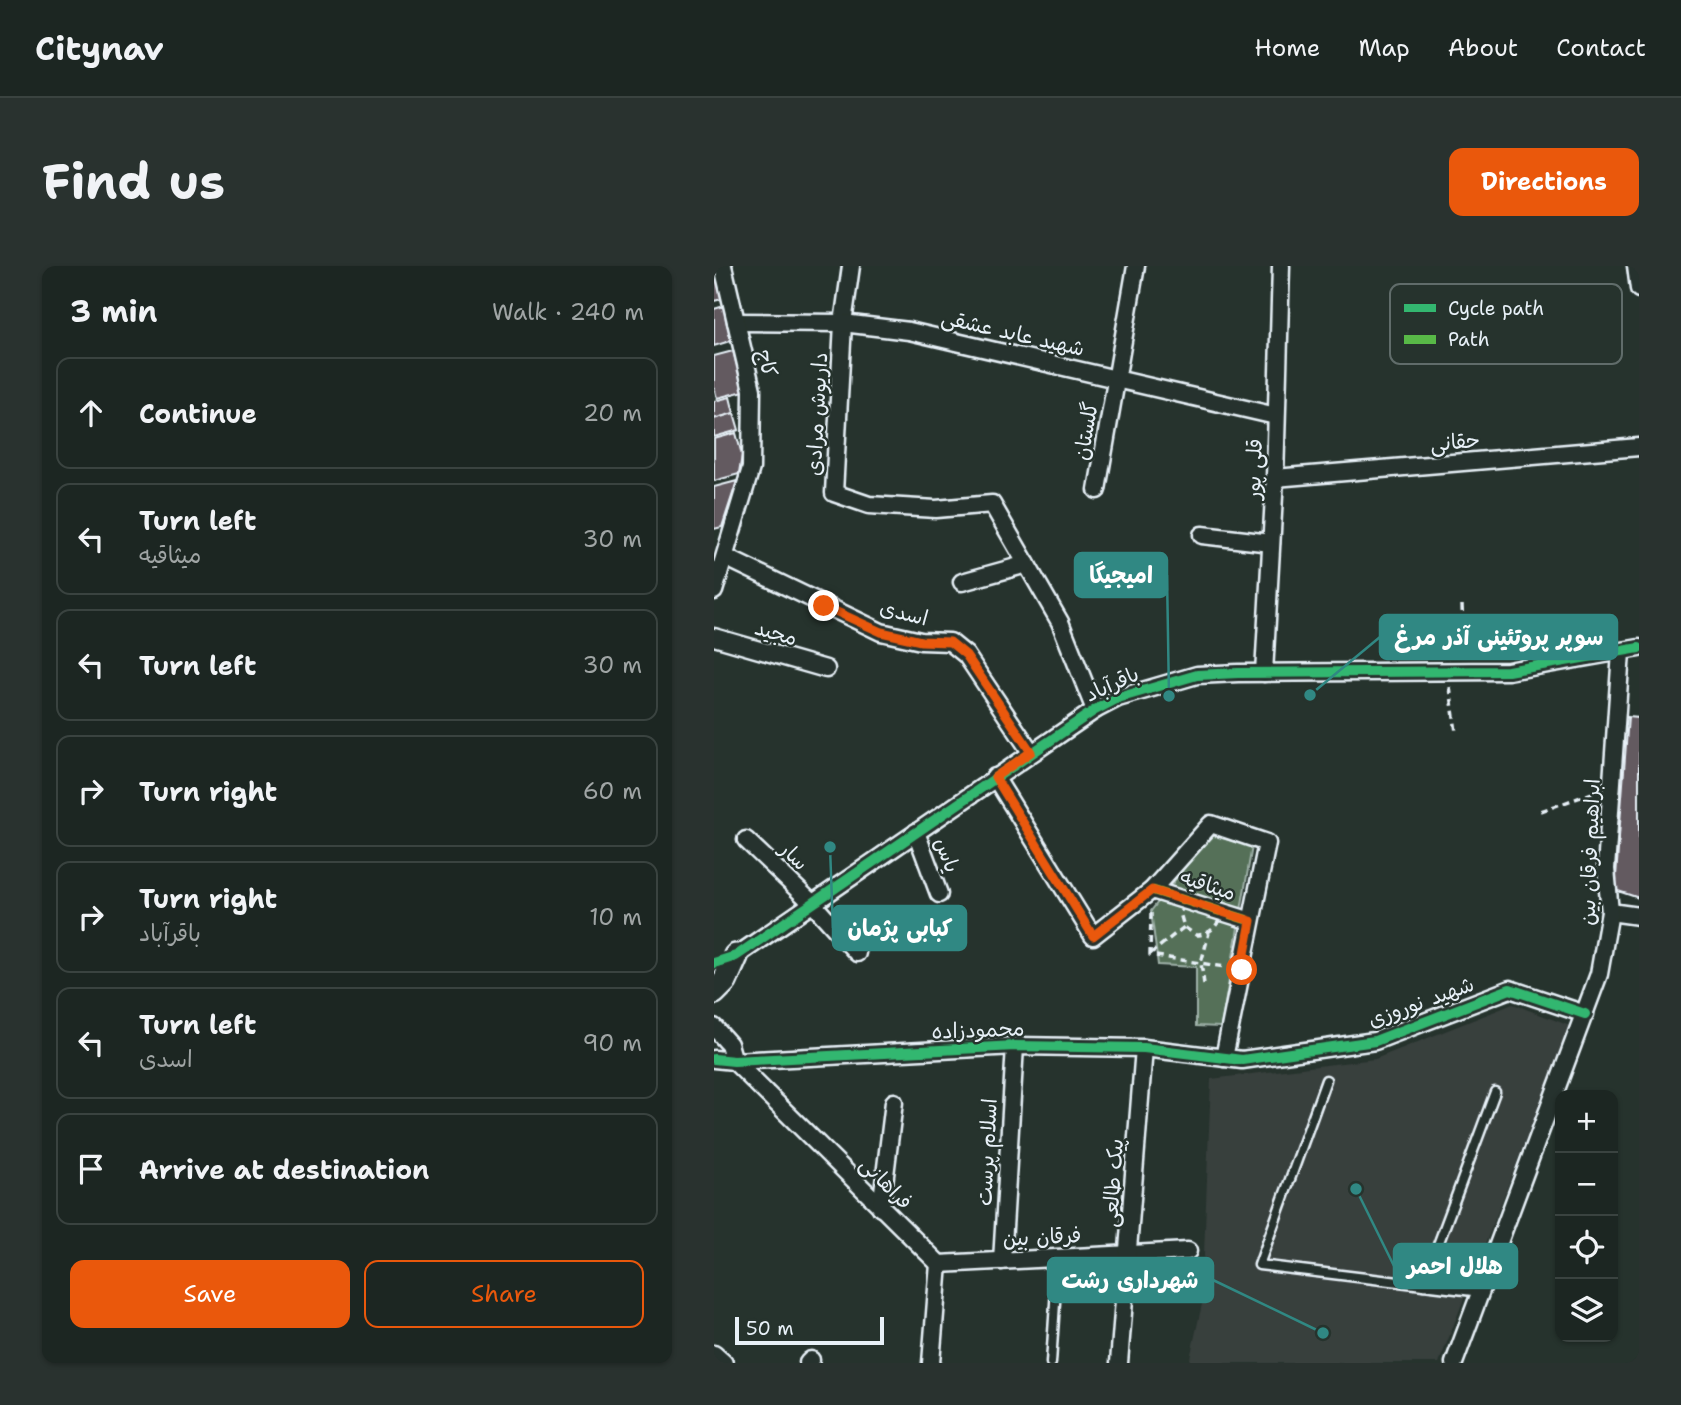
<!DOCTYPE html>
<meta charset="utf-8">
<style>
:root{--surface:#1c2622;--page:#29322f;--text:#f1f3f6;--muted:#a0a5a5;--line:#3a4340;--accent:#ea580c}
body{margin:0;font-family:"Shantell Sans","Playpen Sans Arabic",sans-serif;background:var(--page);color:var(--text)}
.controls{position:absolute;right:21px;bottom:21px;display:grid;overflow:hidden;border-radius:14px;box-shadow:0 2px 5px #0004}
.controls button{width:63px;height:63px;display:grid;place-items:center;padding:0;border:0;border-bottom:2px solid var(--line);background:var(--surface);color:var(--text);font:35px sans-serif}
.scale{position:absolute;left:21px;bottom:18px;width:149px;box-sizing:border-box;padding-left:7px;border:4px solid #e8f1f8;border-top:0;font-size:19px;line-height:24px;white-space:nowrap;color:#e8f1f8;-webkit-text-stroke:5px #26332d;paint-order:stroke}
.stop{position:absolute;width:21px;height:21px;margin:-16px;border:5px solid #ea580c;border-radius:50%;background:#fff}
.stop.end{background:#ea580c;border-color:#fff;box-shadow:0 2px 7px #0008}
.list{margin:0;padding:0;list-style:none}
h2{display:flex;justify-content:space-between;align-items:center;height:91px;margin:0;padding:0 28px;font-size:30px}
h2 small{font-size:23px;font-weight:400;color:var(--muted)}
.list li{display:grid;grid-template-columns:46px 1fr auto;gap:21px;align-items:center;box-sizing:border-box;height:112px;margin:0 14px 14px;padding:0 14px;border:2px solid var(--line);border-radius:14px}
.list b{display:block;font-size:26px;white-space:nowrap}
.list p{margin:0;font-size:23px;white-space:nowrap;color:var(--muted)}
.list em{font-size:23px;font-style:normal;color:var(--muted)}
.actions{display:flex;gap:14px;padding:21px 28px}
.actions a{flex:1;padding:16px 0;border:2px solid var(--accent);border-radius:14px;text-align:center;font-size:24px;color:var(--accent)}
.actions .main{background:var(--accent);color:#fff}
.icon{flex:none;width:38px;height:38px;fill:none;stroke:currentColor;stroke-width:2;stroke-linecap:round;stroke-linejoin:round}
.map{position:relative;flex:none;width:925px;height:1097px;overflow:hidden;border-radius:14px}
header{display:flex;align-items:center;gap:42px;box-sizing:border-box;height:98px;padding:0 35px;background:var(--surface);border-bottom:2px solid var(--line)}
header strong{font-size:33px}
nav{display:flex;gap:38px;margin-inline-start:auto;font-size:24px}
.intro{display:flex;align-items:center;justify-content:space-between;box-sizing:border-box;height:168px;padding:0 42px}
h1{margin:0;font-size:49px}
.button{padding:18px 32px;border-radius:14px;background:var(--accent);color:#fff;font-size:24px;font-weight:700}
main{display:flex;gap:42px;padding:0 42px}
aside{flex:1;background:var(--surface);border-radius:14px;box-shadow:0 2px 5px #0004}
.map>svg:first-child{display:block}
.built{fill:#383f3d}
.green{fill:#547058;stroke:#9eb0a8;stroke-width:2}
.building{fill:#635a61;stroke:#e8f1f8;stroke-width:2}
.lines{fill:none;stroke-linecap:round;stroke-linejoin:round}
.lane-casing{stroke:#e8f1f8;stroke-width:13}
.street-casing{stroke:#e8f1f8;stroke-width:21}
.secondary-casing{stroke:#e8f1f8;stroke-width:28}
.path{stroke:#e8f1f8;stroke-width:3.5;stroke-dasharray:7 5;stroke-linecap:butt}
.lane{stroke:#26332d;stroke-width:8}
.street{stroke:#26332d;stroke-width:16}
.secondary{stroke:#26332d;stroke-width:23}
.quiet{stroke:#58b947;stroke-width:9;stroke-dasharray:18 9;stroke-linecap:butt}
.cycleway-casing{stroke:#26332d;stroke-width:15}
.cycleway{stroke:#33b770;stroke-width:10}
.route{stroke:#ea580c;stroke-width:9}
.labels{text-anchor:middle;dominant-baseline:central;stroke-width:5;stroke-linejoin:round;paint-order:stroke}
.street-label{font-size:21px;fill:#e8f1f8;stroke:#26332d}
.key{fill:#26332d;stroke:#606c6a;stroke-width:2}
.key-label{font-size:19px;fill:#e8f1f8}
.leader{fill:none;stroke:#308883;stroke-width:2.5}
.callout-dot{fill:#308883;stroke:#26332d;stroke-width:2.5}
.callout{fill:#308883;stroke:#308883;stroke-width:2.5}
.callout-label{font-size:23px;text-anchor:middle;font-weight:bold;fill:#fff}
</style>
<header>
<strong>Citynav</strong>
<nav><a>Home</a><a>Map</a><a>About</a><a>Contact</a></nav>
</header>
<div class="intro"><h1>Find us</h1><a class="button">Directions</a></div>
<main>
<aside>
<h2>3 min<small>Walk · 240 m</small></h2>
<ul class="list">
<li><svg class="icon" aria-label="ahead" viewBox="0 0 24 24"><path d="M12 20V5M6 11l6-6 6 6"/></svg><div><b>Continue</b></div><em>20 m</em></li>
<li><svg class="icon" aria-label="left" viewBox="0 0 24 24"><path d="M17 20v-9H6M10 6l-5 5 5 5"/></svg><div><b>Turn left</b><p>میثاقیه</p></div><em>30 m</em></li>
<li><svg class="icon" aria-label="left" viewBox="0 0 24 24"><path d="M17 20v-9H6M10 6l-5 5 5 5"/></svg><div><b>Turn left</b></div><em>30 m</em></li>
<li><svg class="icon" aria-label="right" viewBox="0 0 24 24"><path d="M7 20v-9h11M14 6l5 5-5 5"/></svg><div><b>Turn right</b></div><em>60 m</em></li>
<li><svg class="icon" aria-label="right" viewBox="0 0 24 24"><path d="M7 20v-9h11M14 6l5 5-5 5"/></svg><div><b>Turn right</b><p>باقرآباد</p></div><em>10 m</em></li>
<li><svg class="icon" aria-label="left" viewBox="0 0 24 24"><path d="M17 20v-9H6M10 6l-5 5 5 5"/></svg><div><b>Turn left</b><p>اسدی</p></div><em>90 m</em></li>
<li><svg class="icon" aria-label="arrive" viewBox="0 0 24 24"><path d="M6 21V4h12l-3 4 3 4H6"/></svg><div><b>Arrive at destination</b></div></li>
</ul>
<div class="actions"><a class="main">Save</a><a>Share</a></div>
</aside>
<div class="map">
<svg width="925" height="1097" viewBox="0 0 925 1097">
<rect width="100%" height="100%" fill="#26332d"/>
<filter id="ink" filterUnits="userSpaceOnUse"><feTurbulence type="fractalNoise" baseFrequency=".0143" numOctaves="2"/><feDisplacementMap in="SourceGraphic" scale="14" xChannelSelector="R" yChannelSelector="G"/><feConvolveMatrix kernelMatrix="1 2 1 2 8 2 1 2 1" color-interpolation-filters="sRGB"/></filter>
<g filter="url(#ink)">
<path class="built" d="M799 738 856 760 725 1097H475L488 1038 497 813 661 793Z"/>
<path class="green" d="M496 569 538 580 507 761 482 760V701L444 699 437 645Z"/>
<g class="building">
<path d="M0 3 8 33 0 35Z"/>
<path d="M10 40 19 74 0 80V43Z"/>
<path d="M19 85 30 125 3 132 0 121V90Z"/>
<path d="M16 131 20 147 0 153V135Z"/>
<path d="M20 147 25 164 0 171V153Z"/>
<path d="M22 167 28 189 25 208 0 215V173Z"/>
<path d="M23 215 8 261 0 263V221Z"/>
<path d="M914 451 925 452V632L901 624Z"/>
</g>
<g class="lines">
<g class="lane-casing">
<g id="lane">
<path d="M612 814 545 999 767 1026"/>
<path d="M709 1019 781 826"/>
<path d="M337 1097 344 992"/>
</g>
</g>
<g class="street-casing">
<g id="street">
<path d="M137 0 129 57 120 227 155 239 222 243 278 238 346 356 381 444"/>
<path d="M922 0 925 23"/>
<path d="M22 56 129 57 195 65 562 150"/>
<path d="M561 212 925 181"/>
<path d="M383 224 422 0"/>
<path d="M488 269 557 277"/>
<path d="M11 291 167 366 207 375 236 376 252 389 317 486"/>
<path d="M248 316 313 298"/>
<path d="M0 325 37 202 38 124 9 0"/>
<path d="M0 371 112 403"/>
<path d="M550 407 561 212 567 0"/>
<path d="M281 511 379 670 438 624 497 558 553 577 510 792"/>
<path d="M202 566 225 628"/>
<path d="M32 574 98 637 143 687"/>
<path d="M438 624 537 655"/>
<path d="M896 646 925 650"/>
<path d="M22 690 381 444 404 432 483 409 524 407 794 405 925 382"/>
<path d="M0 761 15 778 20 795 225 998"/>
<path d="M0 793 20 795 301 780 430 782 528 794 661 775 796 723 871 748"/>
<path d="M167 942 180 836"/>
<path d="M288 995 301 780"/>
<path d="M225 998 474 985"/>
<path d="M0 1088 10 1097"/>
<path d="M94 1097 97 1094"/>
<path d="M217 1097 225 998"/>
<path d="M405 1097 430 782"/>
<path d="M740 1097 885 708 896 646 892 603 907 386"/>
</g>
</g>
<g class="secondary-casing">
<path id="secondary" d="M0 726 11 715 22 690"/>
</g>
<g class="path">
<path d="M748 339 750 389"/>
<path d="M736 421 742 466"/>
<path d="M827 545 881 526"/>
<path d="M490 617 503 621C516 639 506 669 482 669L470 661 466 647 478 622Z"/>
<path d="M437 647 436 689 511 701"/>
<path d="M436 688 470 661"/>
<path d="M490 718 487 697 495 667"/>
</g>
<use href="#lane" class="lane"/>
<use href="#street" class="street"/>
<use href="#secondary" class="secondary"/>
<path class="quiet" d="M438 624 537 655"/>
<g class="cycleway-casing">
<g id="cycleway">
<path d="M0 697 22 690 381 444 404 432 483 409 524 407 794 405 925 382"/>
<path d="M0 793 20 795 301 780 430 782 528 794 661 775 796 723 871 748"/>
</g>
</g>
<use href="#cycleway" class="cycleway"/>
</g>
</g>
<g class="lines" filter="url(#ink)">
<path class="route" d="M110 340 167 366 207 375 236 376 252 389 317 486 281 511 379 670 438 624 537 655 528 704"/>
</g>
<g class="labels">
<g class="street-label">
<text transform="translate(299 67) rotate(13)">شهید عابد عشقی</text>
<text transform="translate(53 97) rotate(77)">کاج</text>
<text transform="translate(103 148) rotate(-87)">داریوش مرادی</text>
<text transform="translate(372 165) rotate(-80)">گلستان</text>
<text transform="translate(741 176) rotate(-5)">حقانی</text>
<text transform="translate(540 203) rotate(-88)">قلی پور</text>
<text transform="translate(190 347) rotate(14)">اسدی</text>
<text transform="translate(62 367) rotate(16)">مجید</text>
<text transform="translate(398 418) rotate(-24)">باقرآباد</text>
<text transform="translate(876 586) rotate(-88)">ابراهیم فرقان بین</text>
<text transform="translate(233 589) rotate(70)">یاس</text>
<text transform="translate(80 590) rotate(44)">سار</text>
<text transform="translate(494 619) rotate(18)">میثاقیه</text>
<text transform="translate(707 736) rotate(-20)">شهید نوروزی</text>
<text transform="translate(264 764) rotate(-2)">محمودزاده</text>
<text transform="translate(273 886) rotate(-87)">اسلام پرست</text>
<text transform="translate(172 917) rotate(45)">فراهانی</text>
<text transform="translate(399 917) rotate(-86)">پیک طالعی</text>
<text transform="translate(328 971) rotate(-3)">فرقان بین</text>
</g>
</g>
<rect x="676" y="18" width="232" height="80" rx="10" class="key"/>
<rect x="690" y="38" width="32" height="8" fill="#33b770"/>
<rect x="690" y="69" width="32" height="9" fill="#58b947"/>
<g class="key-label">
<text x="734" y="49">Cycle path</text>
<text x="734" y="80">Path</text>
</g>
<path class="leader" d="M455 430L453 309M596 429L666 371M116 581L119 662M642 923L680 1000M609 1067L499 1014"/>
<g class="callout-dot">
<circle cx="455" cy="430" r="7"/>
<circle cx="596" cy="429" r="7"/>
<circle cx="116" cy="581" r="7"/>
<circle cx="642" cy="923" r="7"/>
<circle cx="609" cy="1067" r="7"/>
</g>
<g class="callout">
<rect x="361" y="287" width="92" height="44" rx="7"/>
<rect x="666" y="349" width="237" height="44" rx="7"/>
<rect x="119" y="640" width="133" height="44" rx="7"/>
<rect x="680" y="978" width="123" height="44" rx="7"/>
<rect x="334" y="992" width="165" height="44" rx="7"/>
</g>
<g class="callout-label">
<text x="407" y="317">امیجیگا</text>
<text x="785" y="379">سوپر پروتئینی آذر مرغ</text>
<text x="186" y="670">کبابی پژمان</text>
<text x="741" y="1008">هلال احمر</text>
<text x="416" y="1022">شهرداری رشت</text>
</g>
</svg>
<div class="controls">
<button>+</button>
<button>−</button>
<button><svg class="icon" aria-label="locate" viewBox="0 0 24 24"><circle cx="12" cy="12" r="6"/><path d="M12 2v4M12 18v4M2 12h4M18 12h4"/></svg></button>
<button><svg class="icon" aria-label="layers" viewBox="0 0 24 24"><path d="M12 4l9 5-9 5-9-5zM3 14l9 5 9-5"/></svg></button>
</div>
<div class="scale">50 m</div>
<div class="stop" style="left:528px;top:704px"></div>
<div class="stop end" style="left:110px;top:340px"></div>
</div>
</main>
